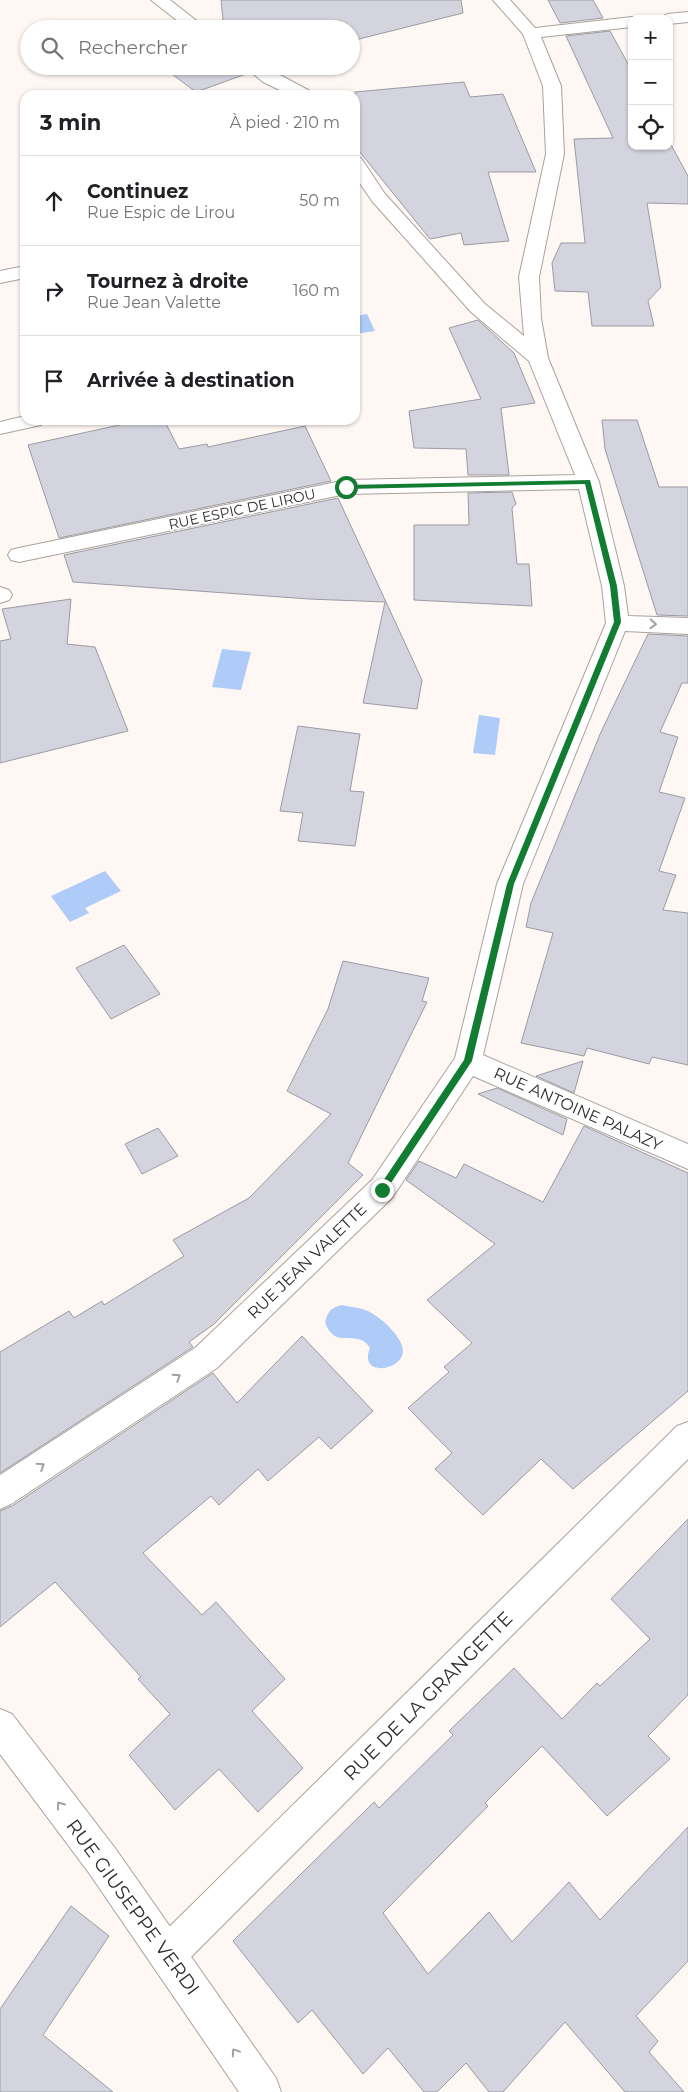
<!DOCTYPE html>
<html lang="fr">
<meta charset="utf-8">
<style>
:root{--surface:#fff;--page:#f2f2f2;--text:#202124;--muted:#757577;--line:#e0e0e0}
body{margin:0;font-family:Montserrat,sans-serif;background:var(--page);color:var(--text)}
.controls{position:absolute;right:15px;top:15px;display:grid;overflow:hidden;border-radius:10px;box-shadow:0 1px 4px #0004}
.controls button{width:45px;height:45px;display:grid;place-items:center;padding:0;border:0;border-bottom:1px solid var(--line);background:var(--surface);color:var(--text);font:25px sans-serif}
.stop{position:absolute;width:15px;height:15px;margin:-11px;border:4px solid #127d32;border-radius:50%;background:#fff}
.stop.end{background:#127d32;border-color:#fff;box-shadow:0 1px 5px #0008}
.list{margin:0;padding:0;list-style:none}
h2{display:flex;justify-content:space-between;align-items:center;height:65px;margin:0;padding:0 20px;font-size:21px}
h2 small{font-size:16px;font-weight:400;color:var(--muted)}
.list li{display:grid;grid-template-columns:32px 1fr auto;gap:15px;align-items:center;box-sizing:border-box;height:90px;padding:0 20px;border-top:1px solid var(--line)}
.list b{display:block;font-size:19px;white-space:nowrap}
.list p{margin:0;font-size:16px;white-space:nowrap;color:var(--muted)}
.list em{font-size:16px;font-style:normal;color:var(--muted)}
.icon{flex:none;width:28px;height:28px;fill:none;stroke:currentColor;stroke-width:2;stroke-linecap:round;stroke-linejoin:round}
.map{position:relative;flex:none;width:688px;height:2092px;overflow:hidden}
.search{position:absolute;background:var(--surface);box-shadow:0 1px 4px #0004;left:20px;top:20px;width:340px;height:55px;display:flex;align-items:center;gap:12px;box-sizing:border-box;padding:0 18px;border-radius:28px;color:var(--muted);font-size:19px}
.panel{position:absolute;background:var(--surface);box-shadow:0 1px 4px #0004;left:20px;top:90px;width:340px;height:335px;border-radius:15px}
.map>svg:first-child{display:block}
.water{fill:#afcbf7}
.building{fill:#d4d4de;stroke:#9b9ba4}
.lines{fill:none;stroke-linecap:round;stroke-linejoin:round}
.street-casing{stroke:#aba19c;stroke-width:2}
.secondary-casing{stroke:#aba19c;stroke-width:2}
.street{fill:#fff;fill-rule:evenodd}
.secondary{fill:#fff;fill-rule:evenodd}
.oneway{stroke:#a2a0a0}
.route{fill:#127d32}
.labels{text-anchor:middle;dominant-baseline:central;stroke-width:4;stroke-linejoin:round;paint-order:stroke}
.far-street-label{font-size:14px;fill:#312d2b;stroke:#fff}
.street-label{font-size:16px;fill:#312d2b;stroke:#fff}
.near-street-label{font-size:19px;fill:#312d2b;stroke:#fff}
</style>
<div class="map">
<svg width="688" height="2092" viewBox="0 0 688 2092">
<rect width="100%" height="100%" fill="#fef7f4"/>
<g class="water">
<path d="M367 314 375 331 355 334V316Z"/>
<path d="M222 649 251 652 241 690 212 687Z"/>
<path d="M479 715 500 718 495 755 473 753Z"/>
<path d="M105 871 121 891 85 908 89 913 70 922 51 896Z"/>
<path d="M342 1305C350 1307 358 1307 365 1310 378 1314 409 1341 402 1356 395 1372 359 1375 370 1348 368 1345 365 1341 361 1340 347 1335 336 1344 327 1327 324 1323 326 1317 329 1312 332 1308 337 1306 342 1305Z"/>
</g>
<g class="building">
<path d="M221 0H461L463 13 351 41V29H224Z"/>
<path d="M548 0H593L603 18 560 23Z"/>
<path d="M610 31 632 71V146H669V141L688 176V204L647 203 661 287 648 301 654 326H592L588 292 555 291 552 263 561 243H585L574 139 613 138 566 36Z"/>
<path d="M161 66H242L249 73 196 92Z"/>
<path d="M464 82 470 97 503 94 536 172H488L509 241 464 245 461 233 430 239 355 146V92Z"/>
<path d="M478 320 514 353 535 403 501 408 509 475H468L466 449 414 448 409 411 481 399 449 328Z"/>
<path d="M142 420H164L179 449 207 444 208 447 305 426 331 481 59 538 28 445Z"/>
<path d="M602 420H637L659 487H688V616L657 615 605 449Z"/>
<path d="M512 492 516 504 512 508 517 564H529L532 606 414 600V525H469L468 493Z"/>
<path d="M338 498 422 680 417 709 363 703 385 602 309 599 73 582 64 555Z"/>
<path d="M71 599 67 644 95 647 128 731 0 763V641L11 639 2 609Z"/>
<path d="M648 634 688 636V683H682L660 732 678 737 659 792 685 798 659 871 676 875 663 910 688 913V1065L652 1057 649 1064 587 1048 584 1056 521 1043 553 933 526 927 531 903 601 732Z"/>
<path d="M298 726 360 734 350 791 364 792 355 846 298 841 303 813 280 811Z"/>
<path d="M124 945 160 994 111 1019 76 968Z"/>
<path d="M343 961 429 978 422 1001 427 1002 348 1163 363 1175 214 1324 189 1342 193 1347 0 1473V1352L69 1311 74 1318 102 1301 104 1305 184 1256 173 1240 249 1198 331 1114 287 1091 328 1009Z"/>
<path d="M583 1061 574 1093 536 1076Z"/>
<path d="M497 1088 567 1119 563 1135 478 1094Z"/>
<path d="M584 1126 688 1173V1391L573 1489 541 1459 483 1515 435 1469 452 1453 408 1408 449 1372 444 1367 472 1343 427 1300 495 1244 406 1180 419 1161 456 1178 464 1164 543 1202Z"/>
<path d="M158 1128 178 1156 142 1174 125 1144Z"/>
<path d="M302 1336 373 1411 331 1449 319 1437 268 1481 258 1469 219 1505 211 1496 143 1553 202 1615 216 1602 285 1679 252 1711 303 1768 258 1812 219 1769 175 1810 129 1755 170 1714 138 1679 141 1677 55 1582 0 1627V1511L12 1506 213 1373 237 1403Z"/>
<path d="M688 1519V1695L648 1736 670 1759 607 1816 542 1746 485 1803 488 1806 383 1913 428 1974 489 1912 512 1942 569 1882 600 1920 688 1827V1961L636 2016 658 2041 649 2052 684 2092H625L565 2022 503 2092H489L466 2063 437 2092H424L388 2048 363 2074 312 2010 298 2023 233 1941 374 1802 379 1808 453 1735 449 1731 514 1668 562 1719 597 1683 600 1686 650 1639 611 1599Z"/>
<path d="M71 1906 109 1936 43 2035 113 2092H0V2009Z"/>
</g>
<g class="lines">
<g class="street-casing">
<g id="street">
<path d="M151 0H170L207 29H188Z"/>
<path d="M493 0H510L535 28 632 17 638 19H632V27L541 37 561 86 564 154 539 277 541 318 548 358 599 482 624 586 628 616 688 618V634L625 631 523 884 483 1055 688 1144V1169L473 1076 392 1198 217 1368 11 1504 0 1509V1475L195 1348 372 1180 455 1058 497 884 606 623 602 586 579 489 346 494 19 562 11 560 8 555 11 550 19 548 346 480 575 475 529 361 471 312 372 201 355 176V157L361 158 385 194 485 304 524 336 519 277 546 154 543 86 523 34Z"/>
<path d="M688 12V22L669 24V19H659L667 14Z"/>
<path d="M244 66H263L310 91 313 95H290L263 82Z"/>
<path d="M25 266V278L0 283V271Z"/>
<path d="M25 416V420H44L41 425 0 434V422Z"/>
<path d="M0 587 9 590 12 595 9 600 0 603Z"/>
<path d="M688 1422V1459L181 1967 168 1973 155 1967 149 1954 155 1941 677 1426Z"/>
</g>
</g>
<g class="secondary-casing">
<path id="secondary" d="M0 1709 12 1714 115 1848 276 2078 281 2092H239L89 1873 0 1754Z"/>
</g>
<use href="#street" class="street"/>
<use href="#secondary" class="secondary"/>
</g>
<defs><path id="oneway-chevron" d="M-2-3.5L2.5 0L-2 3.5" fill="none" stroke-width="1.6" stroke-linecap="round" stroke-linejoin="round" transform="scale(1.25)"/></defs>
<g class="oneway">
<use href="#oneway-chevron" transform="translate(653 624) rotate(3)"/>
<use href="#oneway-chevron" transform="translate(177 1377) rotate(-33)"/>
<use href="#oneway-chevron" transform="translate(41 1466) rotate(-33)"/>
<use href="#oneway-chevron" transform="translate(60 1805) rotate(-126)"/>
<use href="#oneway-chevron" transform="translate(235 2052) rotate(-124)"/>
</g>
<path class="route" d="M590 480 617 586 621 622 514 884 472 1061 385 1192H379V1187L464 1060 507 884 614 622 610 586 585 484 346 489 343 487 346 485Z"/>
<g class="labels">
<g class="far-street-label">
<text transform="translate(242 509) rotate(-12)">RUE ESPIC DE LIROU</text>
</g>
<g class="street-label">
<text transform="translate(578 1109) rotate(24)">RUE ANTOINE PALAZY</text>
<text transform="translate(307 1261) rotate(-44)">RUE JEAN VALETTE</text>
</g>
<g class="near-street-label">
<text transform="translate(428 1696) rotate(-45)">RUE DE LA GRANGETTE</text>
<text transform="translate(133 1907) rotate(54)">RUE GIUSEPPE VERDI</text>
</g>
</g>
</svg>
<div class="controls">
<button>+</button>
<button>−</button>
<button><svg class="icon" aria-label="locate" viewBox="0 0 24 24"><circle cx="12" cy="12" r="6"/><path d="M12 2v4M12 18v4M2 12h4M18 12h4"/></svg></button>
</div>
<div class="stop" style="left:346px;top:487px"></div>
<div class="stop end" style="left:382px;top:1190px"></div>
<div class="search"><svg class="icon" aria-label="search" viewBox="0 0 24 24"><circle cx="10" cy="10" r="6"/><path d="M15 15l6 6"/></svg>Rechercher</div>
<section class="panel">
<h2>3 min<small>À pied · 210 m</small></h2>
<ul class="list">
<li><svg class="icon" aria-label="ahead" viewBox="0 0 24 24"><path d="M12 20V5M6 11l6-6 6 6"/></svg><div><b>Continuez</b><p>Rue Espic de Lirou</p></div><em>50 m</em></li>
<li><svg class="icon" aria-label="right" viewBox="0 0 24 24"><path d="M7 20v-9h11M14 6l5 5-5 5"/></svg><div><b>Tournez à droite</b><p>Rue Jean Valette</p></div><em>160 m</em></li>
<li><svg class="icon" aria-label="arrive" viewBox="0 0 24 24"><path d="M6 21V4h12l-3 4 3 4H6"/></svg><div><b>Arrivée à destination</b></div></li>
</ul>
</section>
</div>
